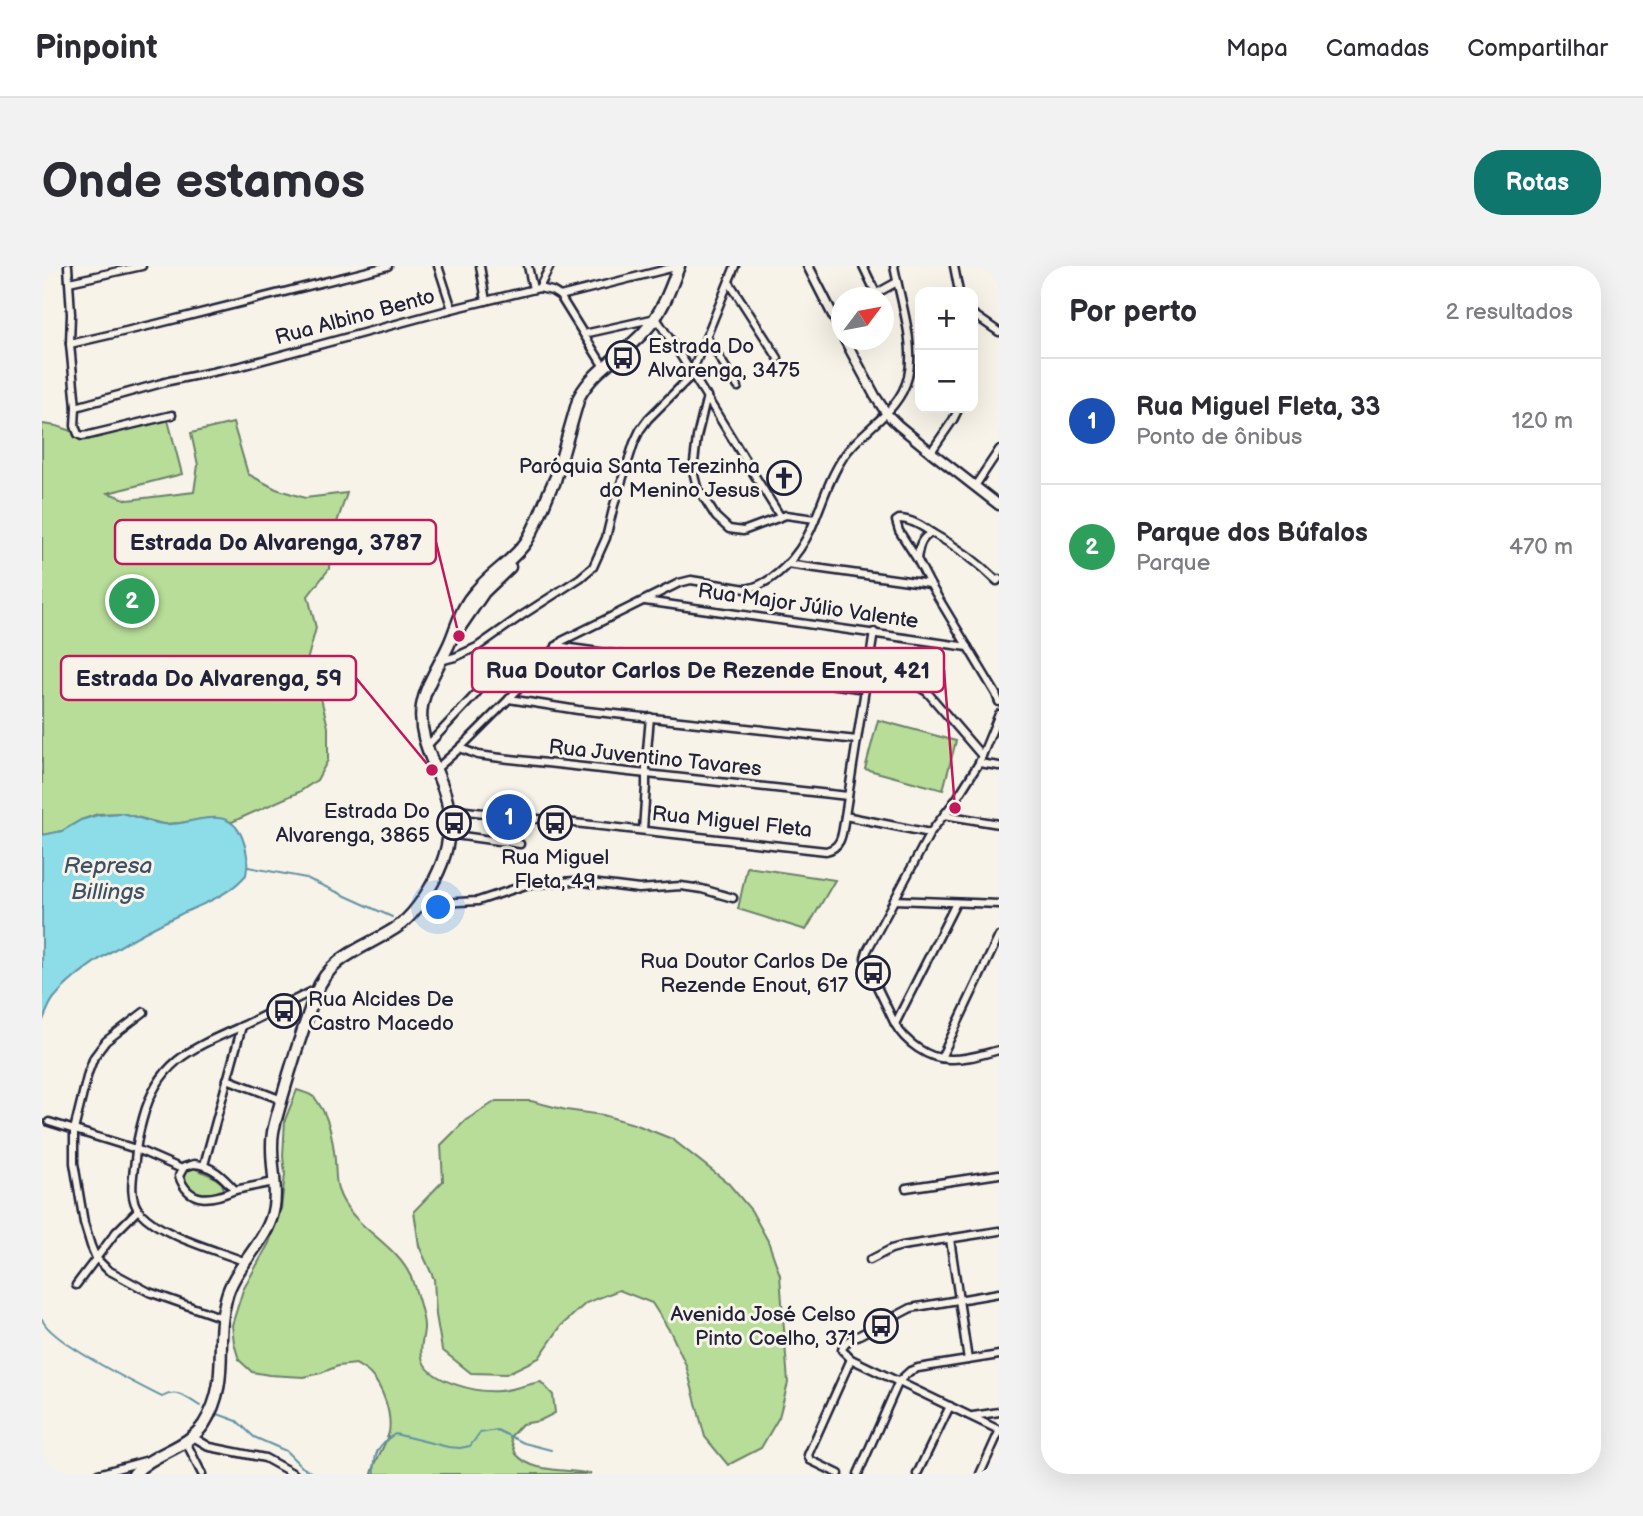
<!DOCTYPE html>
<html lang="pt">
<meta charset="utf-8">
<style>
:root{--surface:#fff;--page:#f2f2f3;--text:#2b2b33;--muted:#7c7c81;--line:#e1e1e2;--accent:#0f766e}
body{margin:0;font-family:"Balsamiq Sans",sans-serif;background:var(--page);color:var(--text)}
.controls{position:absolute;right:21px;top:21px;display:grid;overflow:hidden;border-radius:14px;box-shadow:0 7px 28px #0002}
.controls button{width:63px;height:63px;display:grid;place-items:center;padding:0;border:0;border-bottom:2px solid var(--line);background:var(--surface);color:var(--text);font:35px sans-serif}
.compass{position:absolute;left:789px;top:21px;width:63px;height:63px;border-radius:50%;background:var(--surface);box-shadow:0 7px 28px #0002;rotate:58deg}
.you{position:absolute;left:397px;top:642px;width:24px;height:24px;margin:-18px;border:5px solid #fff;border-radius:50%;background:#1a73e8;box-shadow:0 0 0 10px #1a73e833}
.badge{display:grid;place-items:center;width:46px;height:46px;border-radius:50%;background:var(--accent);color:#fff;font-size:23px;font-weight:700}
.pin{position:absolute;translate:-50% -50%;border:4px solid #fff;box-shadow:0 2px 7px #0006}
.list{margin:0;padding:0;list-style:none}
h2{display:flex;justify-content:space-between;align-items:center;height:91px;margin:0;padding:0 28px;font-size:30px}
h2 small{font-size:23px;font-weight:400;color:var(--muted)}
.list li{display:grid;grid-template-columns:46px 1fr auto;gap:21px;align-items:center;box-sizing:border-box;height:126px;padding:0 28px;border-top:2px solid var(--line)}
.list b{display:block;font-size:26px;white-space:nowrap}
.list p{margin:0;font-size:23px;white-space:nowrap;color:var(--muted)}
.list em{font-size:23px;font-style:normal;color:var(--muted)}
.map{position:relative;flex:none;width:957px;height:1208px;overflow:hidden;border-radius:28px}
header{display:flex;align-items:center;gap:42px;box-sizing:border-box;height:98px;padding:0 35px;background:var(--surface);border-bottom:2px solid var(--line)}
header strong{font-size:33px}
nav{display:flex;gap:38px;margin-inline-start:auto;font-size:24px}
.intro{display:flex;align-items:center;justify-content:space-between;box-sizing:border-box;height:168px;padding:0 42px}
h1{margin:0;font-size:49px}
.button{padding:18px 32px;border-radius:28px;background:var(--accent);color:#fff;font-size:24px;font-weight:700}
main{display:flex;gap:42px;padding:0 42px}
aside{flex:1;background:var(--surface);border-radius:28px;box-shadow:0 7px 28px #0002}
.map>svg:first-child{display:block}
.green{fill:#b7dd98;stroke:#6c806a;stroke-width:2}
.water{fill:#8cdde8;stroke:#6292a3;stroke-width:2}
.lines{fill:none;stroke-linecap:round;stroke-linejoin:round}
.stream{stroke:#6292a3;stroke-width:2}
.minor-casing{stroke:#22223b;stroke-width:11}
.secondary-casing{stroke:#22223b;stroke-width:13}
.primary-casing{stroke:#22223b;stroke-width:15}
.minor{stroke:#f7f3e8;stroke-width:6}
.secondary{stroke:#f7f3e8;stroke-width:8}
.primary{stroke:#f7f3e8;stroke-width:10}
.labels{text-anchor:middle;dominant-baseline:central;stroke-width:6;stroke-linejoin:round;paint-order:stroke}
.street-label{font-size:21px;fill:#22223b;stroke:#f7f3e8}
.poi-label{font-size:21px;fill:#22223b;stroke:#f7f3e8;text-anchor:end}
.water-label{font-size:23px;font-style:italic;fill:#3c5166;stroke:#f7f3e8}
.leader{fill:none;stroke:#c2185b;stroke-width:2.5}
.callout-dot{fill:#c2185b;stroke:#f7f3e8;stroke-width:2.5}
.callout{fill:#f7f3e8;stroke:#c2185b;stroke-width:2.5}
.callout-label{font-size:23px;text-anchor:middle;font-weight:bold;fill:#22223b}
</style>
<header>
<strong>Pinpoint</strong>
<nav><a>Mapa</a><a>Camadas</a><a>Compartilhar</a></nav>
</header>
<div class="intro"><h1>Onde estamos</h1><a class="button">Rotas</a></div>
<main>
<div class="map">
<svg width="957" height="1208" viewBox="0 0 957 1208">
<rect width="100%" height="100%" fill="#f7f3e8"/>
<filter id="ink" filterUnits="userSpaceOnUse"><feTurbulence type="fractalNoise" baseFrequency=".0143" numOctaves="2"/><feDisplacementMap in="SourceGraphic" scale="14" xChannelSelector="R" yChannelSelector="G"/><feConvolveMatrix kernelMatrix="1 2 1 2 8 2 1 2 1" color-interpolation-filters="sRGB"/></filter>
<g filter="url(#ink)">
<g class="green">
<path d="M126 154 140 208 66 227 86 234 152 226 156 199 149 167 191 157 206 208 234 223 263 232 305 227 288 277 287 303 266 330 274 362 263 402 277 424 286 461V494L275 514 257 526 190 556 168 552 138 557 121 558 79 547 56 548 39 554 20 565 0 569V158L15 160 51 172Z"/>
<path d="M836 454 914 475 901 524 823 503Z"/>
<path d="M705 601 793 614 764 664 696 643Z"/>
<path d="M255 824C260 826 266 827 270 830 273 831 275 835 277 838 288 854 291 875 293 894 294 907 293 919 299 931 315 964 354 978 369 1011 373 1022 383 1052 382 1063 381 1074 377 1084 381 1095 389 1116 436 1127 457 1125 471 1124 485 1118 499 1116L511 1129 513 1147 497 1155 480 1158 468 1171C470 1176 472 1183 474 1188 491 1208 524 1202 549 1208H330C333 1193 344 1179 347 1166 350 1148 341 1121 328 1108 324 1104 318 1101 314 1098L296 1100 279 1107 262 1111 227 1109 210 1106 197 1094 192 1077 190 1059 201 1024 227 977 239 943 243 908 241 890 243 854Z"/>
<path d="M454 835H489L524 844 561 849 595 859 630 873 686 917 709 944 726 975 738 1009 746 1117 737 1151 719 1182 686 1199 663 1171 644 1099 629 1067 610 1037 577 1024 544 1037 519 1060 497 1092 464 1108 429 1107 400 1084 394 1049 392 1013 377 980 372 945 401 915 399 879 424 854Z"/>
<path d="M149 901 170 910 180 917 182 925C160 930 146 931 140 906L143 902Z"/>
</g>
<path class="water" d="M79 547C92 550 107 556 121 558 148 561 185 535 200 571 205 583 207 596 204 609 187 629 163 637 139 648 99 667 41 697 12 732 7 738 4 748 0 756V569L20 565 39 554 56 549Z"/>
<g class="lines">
<g class="stream">
<path d="M206 601 264 612 350 651"/>
<path d="M0 1053C7 1075 96 1119 120 1131 135 1122 145 1132 158 1140"/>
<path d="M173 1147 195 1155 212 1171 244 1185 260 1201 272 1208"/>
<path d="M333 1208C331 1188 336 1178 353 1168L406 1181 418 1182 428 1180 438 1167 455 1164 482 1177 509 1184"/>
</g>
<g class="minor-casing">
<g id="minor">
<path d="M26 0 29 48 28 78 34 141 33 160 36 168 40 170 47 169 130 149"/>
<path d="M396 0 410 43"/>
<path d="M438 0 444 35"/>
<path d="M486 0 491 23"/>
<path d="M821 0 834 27"/>
<path d="M912 0 917 26"/>
<path d="M956 0H957"/>
<path d="M27 16 100 0"/>
<path d="M687 16 736 92"/>
<path d="M497 22 508 0"/>
<path d="M518 30 637 0"/>
<path d="M826 32 855 16"/>
<path d="M931 48 957 66"/>
<path d="M542 68 614 52C658 117 696 184 738 250"/>
<path d="M665 72 696 121"/>
<path d="M28 78 114 58 346 0"/>
<path d="M665 130 655 171 651 205 655 221 674 251 687 263 701 265 744 249 773 253"/>
<path d="M34 141 127 115 199 100 410 43 497 22 510 25 518 30 562 101"/>
<path d="M889 186 911 154 917 142"/>
<path d="M933 220 957 184"/>
<path d="M875 293 857 265 854 255 857 253C869 253 880 260 890 267"/>
<path d="M745 298 888 318"/>
<path d="M957 313 955 315C936 296 914 280 890 267 878 272 877 281 875 293L888 318 954 428 957 436"/>
<path d="M603 335 926 381"/>
<path d="M514 380 823 423"/>
<path d="M398 395 413 391 435 381 479 350 538 312 551 301 564 272 572 239 592 177 598 164 606 153 648 111 693 0"/>
<path d="M825 412 877 421 885 426 940 490"/>
<path d="M467 433 536 444 815 474"/>
<path d="M957 448 937 497 915 532 888 567 825 685 823 692 825 700 853 758C863 776 886 793 907 793 924 794 941 788 957 784"/>
<path d="M384 481 433 429 453 404"/>
<path d="M418 482 436 489 459 492 806 530"/>
<path d="M937 497 957 500"/>
<path d="M393 504 418 482 467 433 520 375 637 317 649 314 704 323C733 318 757 289 769 263 780 238 787 212 802 190 822 161 857 147 866 111 874 79 858 33 852 0"/>
<path d="M406 543 784 585C802 581 800 564 803 550L832 366"/>
<path d="M902 549 957 558"/>
<path d="M803 550 888 567"/>
<path d="M601 564 604 520V496L608 451"/>
<path d="M406 568 478 578"/>
<path d="M852 634 957 638"/>
<path d="M377 638 436 635 484 619 518 616 533 615 597 623 639 620 660 623 691 632"/>
<path d="M102 746 64 775 52 791 46 807 32 864V897L42 957 49 980 54 992 66 1004 107 1026 181 1052"/>
<path d="M853 758 914 637"/>
<path d="M899 792 957 670"/>
<path d="M185 813 240 834"/>
<path d="M7 856 94 883 140 903"/>
<path d="M152 898C170 899 181 911 193 924 170 934 147 939 137 910L142 901Z"/>
<path d="M162 899 200 760"/>
<path d="M864 922 957 908"/>
<path d="M193 924 232 916"/>
<path d="M908 973 926 1094"/>
<path d="M828 994 849 983 860 980 957 965"/>
<path d="M204 996C174 984 119 970 98 946 86 933 91 910 93 894 94 880 97 866 101 852 116 796 148 783 198 761 224 749 249 735 275 723"/>
<path d="M34 1019 74 966 96 944"/>
<path d="M957 1027 869 1042 806 1075 801 1081 800 1084 809 1093 957 1164"/>
<path d="M931 1150 957 1146"/>
<path d="M151 1171 168 1181 223 1192 252 1208"/>
<path d="M144 1176 160 1208"/>
<path d="M56 1208 103 1195"/>
<path d="M797 1208 768 1194 766 1189 809 1093"/>
<path d="M816 1208 857 1115 868 1105 876 1102 957 1089"/>
<path d="M875 1208 908 1140"/>
<path d="M938 1208 957 1166"/>
</g>
</g>
<g class="secondary-casing">
<g id="secondary">
<path d="M766 0 800 67"/>
<path d="M803 74 833 130 845 148 856 159 889 186 957 239"/>
</g>
</g>
<g class="primary-casing">
<g id="primary">
<path d="M512 218 537 131C552 103 581 89 602 66 620 47 628 24 637 0"/>
<path d="M416 364 442 326 468 301"/>
<path d="M92 1208C112 1186 145 1183 162 1158 189 1115 172 1077 184 1033 191 1003 219 982 229 953 239 924 226 894 231 866 233 855 237 843 240 832 250 797 261 762 274 727 289 687 328 681 358 659 375 646 392 618 400 597 408 576 410 550 403 528 394 499 375 472 380 440 384 417 399 397 408 376 416 357 419 341 434 325 449 307 471 295 484 276 496 258 503 233 513 213"/>
</g>
</g>
<use href="#minor" class="minor"/>
<use href="#secondary" class="secondary"/>
<use href="#primary" class="primary"/>
</g>
</g>
<defs>
<g id="bus-ring" transform="scale(1.75)"><circle r="9.5" fill="#f7f3e8" stroke="#22223b" stroke-width="1.5"/><path d="M-5-6H5V4H4V6H2V4H-2V6H-4V4H-5ZM-3.5-4V0h7V-4ZM-3.5 1.2v1.5H-2V1.2ZM2 1.2v1.5H3.5V1.2Z" fill="#22223b"/></g>
<g id="church-ring" transform="scale(1.75)"><circle r="9.5" fill="#f7f3e8" stroke="#22223b" stroke-width="1.5"/><path d="M-1.2-6h2.4v3.5h3.3v2.4h-3.3V6h-2.4V-.1h-3.3v-2.4h3.3Z" fill="#22223b"/></g>
</defs>
<g fill-rule="evenodd">
<use href="#bus-ring" x="581" y="92"/>
<use href="#church-ring" x="742" y="212"/>
<use href="#bus-ring" x="412" y="557"/>
<use href="#bus-ring" x="513" y="557"/>
<use href="#bus-ring" x="831" y="707"/>
<use href="#bus-ring" x="242" y="745"/>
<use href="#bus-ring" x="839" y="1060"/>
</g>
<g class="labels">
<g class="street-label">
<text transform="translate(313 51) rotate(-15)">Rua Albino Bento</text>
<text transform="translate(766 340) rotate(8)">Rua Major Júlio Valente</text>
<text transform="translate(613 492) rotate(6)">Rua Juventino Tavares</text>
<text transform="translate(690 556) rotate(6)">Rua Miguel Fleta</text>
</g>
<g class="poi-label">
<text x="606" y="80" text-anchor="start">Estrada Do<tspan x="606" dy="24">Alvarenga, 3475</tspan></text>
<text x="718" y="200">Paróquia Santa Terezinha<tspan x="718" dy="24">do Menino Jesus</tspan></text>
<text x="388" y="545">Estrada Do<tspan x="388" dy="24">Alvarenga, 3865</tspan></text>
<text x="513" y="591" text-anchor="middle">Rua Miguel<tspan x="513" dy="24">Fleta, 49</tspan></text>
<text x="806" y="695">Rua Doutor Carlos De<tspan x="806" dy="24">Rezende Enout, 617</tspan></text>
<text x="266" y="733" text-anchor="start">Rua Alcides De<tspan x="266" dy="24">Castro Macedo</tspan></text>
<text x="814" y="1048">Avenida José Celso<tspan x="814" dy="24">Pinto Coelho, 371</tspan></text>
</g>
<g class="water-label">
<text x="66" y="600">Represa<tspan x="66" dy="26">Billings</tspan></text>
</g>
</g>
<path class="leader" d="M417 370L394 276M913 542L902 404M390 504L314 412"/>
<g class="callout-dot">
<circle cx="417" cy="370" r="7"/>
<circle cx="913" cy="542" r="7"/>
<circle cx="390" cy="504" r="7"/>
</g>
<g class="callout">
<rect x="73" y="254" width="321" height="44" rx="7"/>
<rect x="430" y="382" width="472" height="44" rx="7"/>
<rect x="19" y="390" width="295" height="44" rx="7"/>
</g>
<g class="callout-label">
<text x="234" y="284">Estrada Do Alvarenga, 3787</text>
<text x="666" y="412">Rua Doutor Carlos De Rezende Enout, 421</text>
<text x="167" y="420">Estrada Do Alvarenga, 59</text>
</g>
</svg>
<div class="controls">
<button>+</button>
<button>−</button>
</div>
<svg class="compass" viewBox="-18 -18 36 36"><path d="M0-13l5 13h-10z" fill="#e53935"/><path d="M0 13l5-13h-10z" fill="#7c7c81"/></svg>
<div class="you"></div>
<div class="pin badge" style="left:467px;top:551px;background:#1a4fb4">1</div>
<div class="pin badge" style="left:90px;top:335px;background:#2e9e5b">2</div>
</div>
<aside>
<h2>Por perto<small>2 resultados</small></h2>
<ul class="list">
<li><span class="badge" style="background:#1a4fb4">1</span><div><b>Rua Miguel Fleta, 33</b><p>Ponto de ônibus</p></div><em>120 m</em></li>
<li><span class="badge" style="background:#2e9e5b">2</span><div><b>Parque dos Búfalos</b><p>Parque</p></div><em>470 m</em></li>
</ul>
</aside>
</main>
